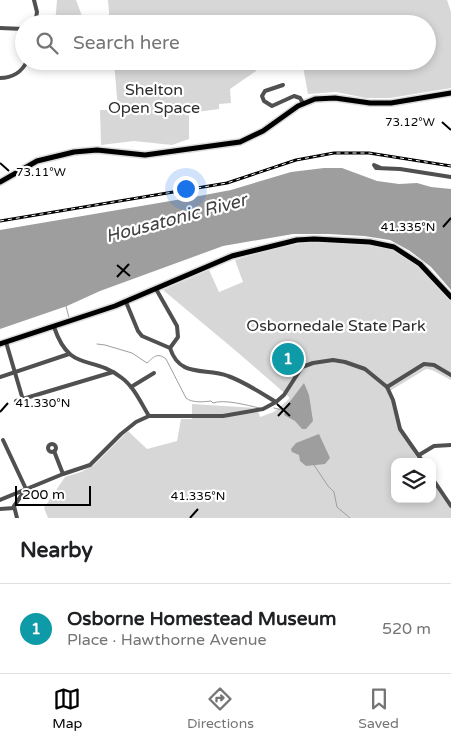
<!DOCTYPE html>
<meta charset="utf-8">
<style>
:root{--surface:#fff;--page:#f6f6f6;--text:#202124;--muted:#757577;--line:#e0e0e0;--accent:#000}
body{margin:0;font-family:"Varela Round",sans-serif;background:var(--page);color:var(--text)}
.controls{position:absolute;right:15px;bottom:15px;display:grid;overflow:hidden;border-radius:10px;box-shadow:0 2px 8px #0003}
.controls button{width:45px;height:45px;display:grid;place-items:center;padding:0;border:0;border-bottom:1px solid var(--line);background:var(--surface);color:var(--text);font:25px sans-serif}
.scale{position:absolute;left:15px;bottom:12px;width:76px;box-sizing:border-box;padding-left:5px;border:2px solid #000;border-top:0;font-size:14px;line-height:18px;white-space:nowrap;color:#000;-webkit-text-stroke:4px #fff;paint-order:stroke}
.you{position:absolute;left:185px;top:188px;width:18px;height:18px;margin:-12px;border:4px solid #fff;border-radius:50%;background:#1a73e8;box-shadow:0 0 0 8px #1a73e833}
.badge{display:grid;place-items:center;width:32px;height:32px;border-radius:50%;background:var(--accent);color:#fff;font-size:16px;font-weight:700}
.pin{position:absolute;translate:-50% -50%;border:2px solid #fff;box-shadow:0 1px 5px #0006}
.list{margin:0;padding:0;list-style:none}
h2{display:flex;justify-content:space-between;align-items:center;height:65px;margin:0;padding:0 20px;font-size:21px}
h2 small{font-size:16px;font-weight:400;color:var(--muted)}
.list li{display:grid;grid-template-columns:32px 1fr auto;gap:15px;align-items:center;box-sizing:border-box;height:90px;padding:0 20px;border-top:1px solid var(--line)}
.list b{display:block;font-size:19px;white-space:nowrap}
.list p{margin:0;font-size:16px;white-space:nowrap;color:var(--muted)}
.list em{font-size:16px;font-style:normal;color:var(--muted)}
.icon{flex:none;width:28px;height:28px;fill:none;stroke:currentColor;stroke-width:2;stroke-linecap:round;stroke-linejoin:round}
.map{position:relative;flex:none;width:451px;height:518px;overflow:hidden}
.search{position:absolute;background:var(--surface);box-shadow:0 2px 8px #0003;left:15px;right:15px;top:15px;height:55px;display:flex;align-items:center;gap:12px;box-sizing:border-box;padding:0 18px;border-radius:28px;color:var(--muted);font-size:19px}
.sheet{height:155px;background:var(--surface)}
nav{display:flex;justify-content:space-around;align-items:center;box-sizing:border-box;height:70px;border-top:1px solid var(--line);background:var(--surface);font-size:14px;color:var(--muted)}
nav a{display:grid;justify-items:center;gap:2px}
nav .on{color:var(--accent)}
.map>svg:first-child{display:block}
.green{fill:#d7d7d7}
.water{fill:#9e9e9e}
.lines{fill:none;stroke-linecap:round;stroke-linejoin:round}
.stream{stroke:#9e9e9e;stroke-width:1}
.major-casing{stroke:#dbdbdb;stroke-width:8}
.minor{stroke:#505050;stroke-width:4}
.major{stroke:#000;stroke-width:5}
.rail-casing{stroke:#000;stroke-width:3}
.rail{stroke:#fff;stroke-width:1;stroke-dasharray:4;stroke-linecap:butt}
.ticks{fill:none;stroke:#000;stroke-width:2}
.labels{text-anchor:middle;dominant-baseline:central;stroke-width:4.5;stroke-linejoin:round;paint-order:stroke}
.park-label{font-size:16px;fill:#2e2e2e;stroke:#fff}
.water-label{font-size:18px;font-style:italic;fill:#3f3f3f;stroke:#fff}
.ticks-label{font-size:12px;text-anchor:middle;fill:#000;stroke:#fff;stroke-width:4.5;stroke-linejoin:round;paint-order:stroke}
</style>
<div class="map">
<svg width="451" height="518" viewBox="0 0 451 518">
<rect width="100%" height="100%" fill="#fff"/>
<g class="green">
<path d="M57 0H76L85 24H55Z"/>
<path d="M108 0H447L451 12V88L390 98H366L336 92 308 94 302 61H427V24H110Z"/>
<path d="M114 61H260L256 62V71L230 89 231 103 219 104V109L189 113V139L172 145 134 141 101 145 100 110H118Z"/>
<path d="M314 241C350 243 393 241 422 266 432 276 441 288 451 298V380L432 370 426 369 388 392C399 417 403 439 420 462H395V499H432V481L451 507V518H48L44 508 65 477 81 472 94 465 128 431 147 449 177 441 181 419H192V404L257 408 260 417 274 412 289 399V397L236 351 163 290 209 270 219 292 243 282 235 260 273 249Z"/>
</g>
<g class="water">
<path d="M324 168H342L377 181 399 184 417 183 431 187 451 189V290L431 267 410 251 390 240 364 236 328 234H293L223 246 100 291 67 306 0 329V230L194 197 231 190 291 172Z"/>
<path d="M304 383 309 395 313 421 306 429H302L295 421 284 415 288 404Z"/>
<path d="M319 434 330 458 325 464 306 466 300 461 299 455 292 452 291 449 296 443Z"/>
</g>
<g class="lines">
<g class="stream">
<path d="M66 306 69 318"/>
<path d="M97 344 105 345 132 353 147 363C154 357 157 352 166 359L186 398C192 403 203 402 211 401L213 403C224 399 247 405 259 408"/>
<path d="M274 408 286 411"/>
<path d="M314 465 328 486 334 492 337 507 350 518"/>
</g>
<g class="major-casing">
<g id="major">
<path d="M0 182 37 161 74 152 97 150 145 155 240 142 263 131 298 106 315 99 335 98 370 103H391L451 93"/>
<path d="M0 344 115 306 232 256 297 240 314 239 370 242 394 247 420 264 451 297"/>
</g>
</g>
<g class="minor">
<path d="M34 0 37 12 35 24"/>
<path d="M0 28 24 29"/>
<path d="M0 78C12 78 22 72 27 61"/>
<path d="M283 85 265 91 262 96 264 101 272 106 294 96 300 98 303 103"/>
<path d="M381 168 374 165 376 168 400 169 451 177"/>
<path d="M156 289 177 326 178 337 170 348"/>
<path d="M126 302 138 331 142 336 170 348C180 379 206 367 228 376 245 382 261 393 276 402"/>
<path d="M54 327C70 374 92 354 122 378 134 387 141 403 149 416"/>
<path d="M6 342 23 400"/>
<path d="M0 377 69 354"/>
<path d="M131 387 154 373"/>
<path d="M387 387 424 364 434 365 451 375"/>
<path d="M16 401 113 372"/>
<path d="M3 440 26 489 14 506 17 518"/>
<circle cx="52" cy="448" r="4"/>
<path d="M54 451 63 474"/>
<path d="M419 455 434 446 451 445"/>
<path d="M432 478 451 506"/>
<path d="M0 500 63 474 90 465 121 434 136 422 149 416H223L263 409 276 402 284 395 302 367 313 363 333 360 345 362 365 369 387 387 393 400 400 429 423 462"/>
<path d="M0 509 14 508"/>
</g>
<use href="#major" class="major"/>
<g class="rail-casing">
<path id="rail" d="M0 221 227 183 296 160 334 153H369L451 166"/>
</g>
<use href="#rail" class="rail"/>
</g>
<path class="ticks" d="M442 122 451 130M0 163 9 171M443 227 451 218M117 265 130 276M117 277 129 264M277 404 290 416M0 412 8 403M278 416 290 403M190 518 198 509"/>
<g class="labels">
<g class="park-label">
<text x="154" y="90">Shelton<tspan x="154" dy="18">Open Space</tspan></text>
<text x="336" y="326">Osbornedale State Park</text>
</g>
<g class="water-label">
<text transform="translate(176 218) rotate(-15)">Housatonic River</text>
</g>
</g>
<g class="ticks-label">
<text x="410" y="126">73.12°W</text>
<text x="41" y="176">73.11°W</text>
<text x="408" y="231">41.335°N</text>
<text x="43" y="407">41.330°N</text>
<text x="198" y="500">41.335°N</text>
</g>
</svg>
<div class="controls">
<button><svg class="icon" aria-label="layers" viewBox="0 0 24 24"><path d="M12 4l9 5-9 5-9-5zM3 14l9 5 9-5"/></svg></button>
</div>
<div class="scale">200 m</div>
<div class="you"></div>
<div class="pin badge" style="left:288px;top:359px;background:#0f9aa8">1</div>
<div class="search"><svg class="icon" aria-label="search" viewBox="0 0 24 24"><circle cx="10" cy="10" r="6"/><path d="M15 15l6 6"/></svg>Search here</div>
</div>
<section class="sheet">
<h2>Nearby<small></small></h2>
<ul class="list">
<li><span class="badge" style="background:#0f9aa8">1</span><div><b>Osborne Homestead Museum</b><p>Place · Hawthorne Avenue</p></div><em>520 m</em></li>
</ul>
</section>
<nav>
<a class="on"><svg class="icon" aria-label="map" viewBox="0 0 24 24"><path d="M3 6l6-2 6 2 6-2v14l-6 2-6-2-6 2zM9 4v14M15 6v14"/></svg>Map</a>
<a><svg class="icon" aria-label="directions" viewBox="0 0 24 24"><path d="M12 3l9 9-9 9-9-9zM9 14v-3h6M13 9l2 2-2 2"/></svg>Directions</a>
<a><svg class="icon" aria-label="saved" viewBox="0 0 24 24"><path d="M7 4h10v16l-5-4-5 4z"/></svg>Saved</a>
</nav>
